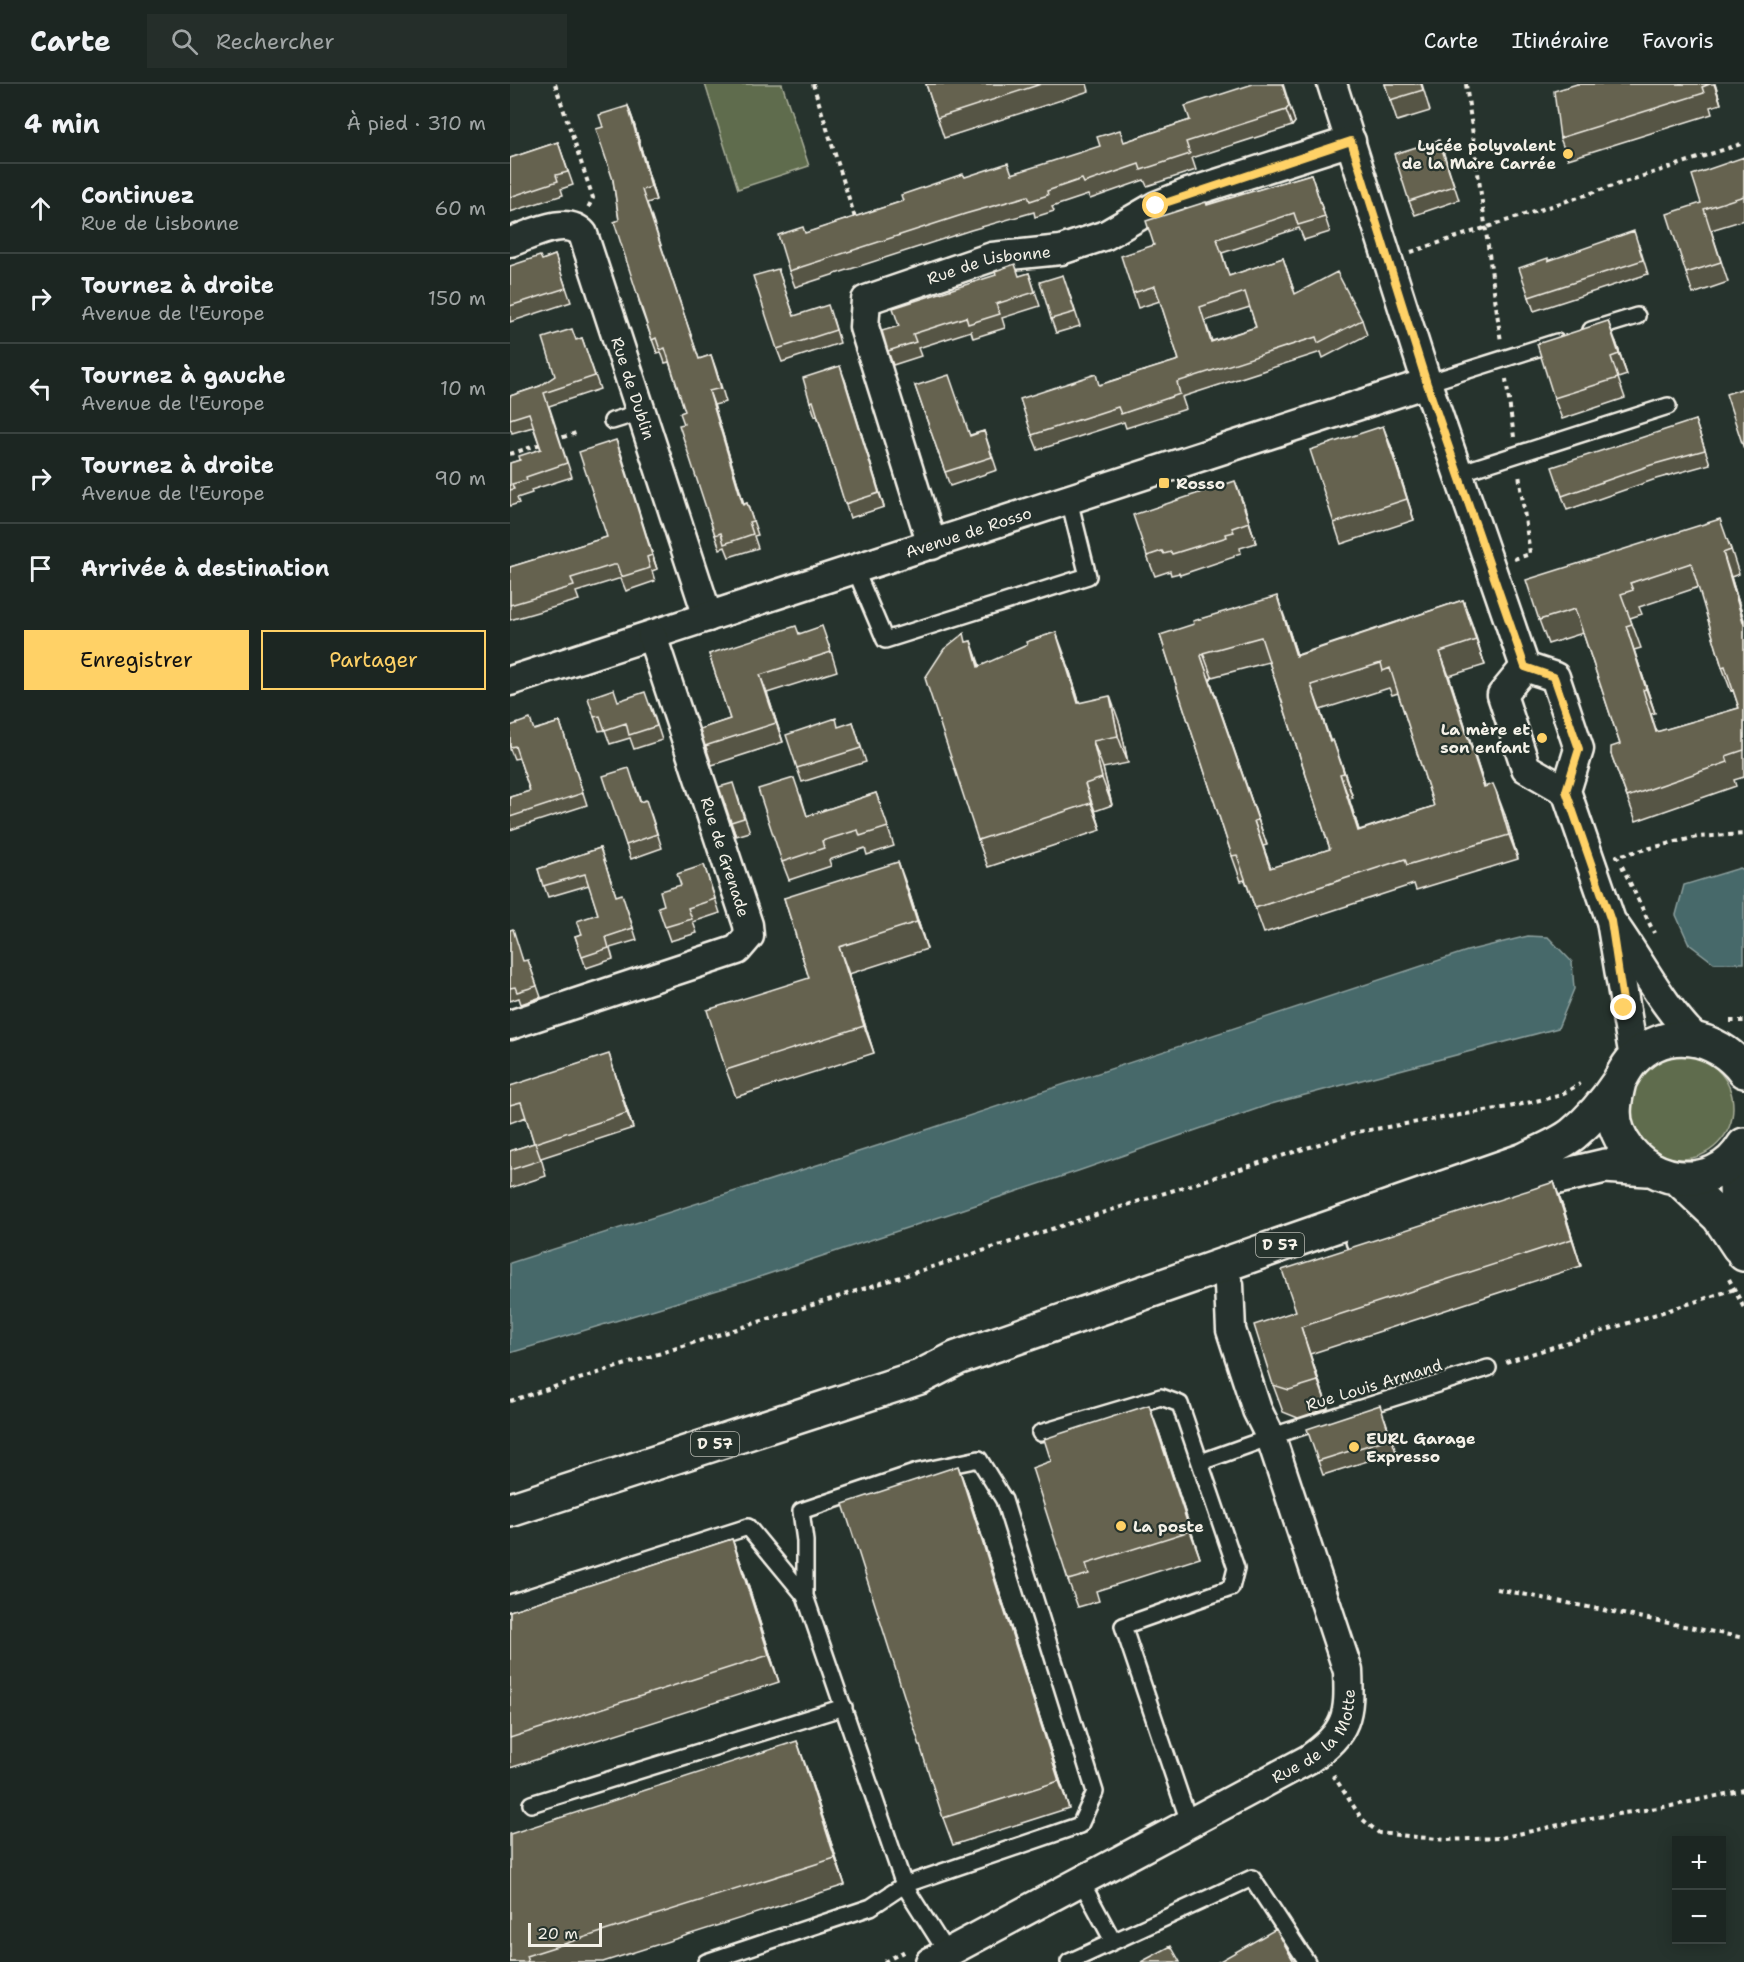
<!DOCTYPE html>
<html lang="fr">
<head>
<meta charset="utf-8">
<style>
	:root { --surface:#1c2622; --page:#252e2a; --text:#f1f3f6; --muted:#a0a5a5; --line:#3a4340; --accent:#ffd166 }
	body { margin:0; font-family:"Shantell Sans",sans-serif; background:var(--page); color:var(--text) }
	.controls { position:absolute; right:18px; bottom:18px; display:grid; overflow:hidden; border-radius:0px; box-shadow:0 3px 15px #0003 }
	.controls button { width:54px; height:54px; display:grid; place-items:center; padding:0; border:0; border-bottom:2px solid var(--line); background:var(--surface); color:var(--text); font:30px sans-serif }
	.scale { position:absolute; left:18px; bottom:15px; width:74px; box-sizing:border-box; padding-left:6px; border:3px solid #f4f1e8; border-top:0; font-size:16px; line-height:21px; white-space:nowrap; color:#f4f1e8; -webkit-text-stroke:4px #26332d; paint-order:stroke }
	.stop { position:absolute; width:18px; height:18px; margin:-14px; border:4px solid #ffd166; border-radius:50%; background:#fff }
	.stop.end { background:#ffd166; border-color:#fff; box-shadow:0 2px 6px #0008 }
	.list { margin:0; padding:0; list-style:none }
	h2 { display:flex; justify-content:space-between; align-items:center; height:78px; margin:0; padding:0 24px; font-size:26px }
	h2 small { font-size:20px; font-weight:400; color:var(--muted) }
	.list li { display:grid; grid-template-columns:39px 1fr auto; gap:18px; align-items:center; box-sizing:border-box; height:90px; padding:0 24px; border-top:2px solid var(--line) }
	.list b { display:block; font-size:22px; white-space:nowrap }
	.list p { margin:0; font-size:20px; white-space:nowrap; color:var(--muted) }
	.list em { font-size:20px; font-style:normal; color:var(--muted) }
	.actions { display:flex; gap:12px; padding:18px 24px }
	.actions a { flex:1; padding:14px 0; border:2px solid var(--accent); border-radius:0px; text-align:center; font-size:21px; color:var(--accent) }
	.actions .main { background:var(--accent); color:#111 }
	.icon { flex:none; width:33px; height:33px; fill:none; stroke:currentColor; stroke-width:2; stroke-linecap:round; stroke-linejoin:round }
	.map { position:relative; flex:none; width:1234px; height:1878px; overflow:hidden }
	header { display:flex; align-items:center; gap:36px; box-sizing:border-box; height:84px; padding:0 30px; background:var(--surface); border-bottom:2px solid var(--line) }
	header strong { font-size:28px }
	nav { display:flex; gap:33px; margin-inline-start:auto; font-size:21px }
	.search { width:420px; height:54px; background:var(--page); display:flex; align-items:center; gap:15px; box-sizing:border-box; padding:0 21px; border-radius:0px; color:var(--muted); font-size:22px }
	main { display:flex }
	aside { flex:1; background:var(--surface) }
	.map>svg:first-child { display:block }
	.green { fill:#5e6c4d; stroke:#a9ae9a; stroke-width:1.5 }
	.water { fill:#46696b; stroke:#8c9f9d; stroke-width:1.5 }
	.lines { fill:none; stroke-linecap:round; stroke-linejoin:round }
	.service-casing { stroke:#f4f1e8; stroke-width:20 }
	.minor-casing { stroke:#f4f1e8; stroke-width:33 }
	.tertiary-casing { stroke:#f4f1e8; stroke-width:38 }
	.primary-casing { stroke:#f4f1e8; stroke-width:38 }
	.path { stroke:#f4f1e8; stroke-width:4; stroke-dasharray:4.5 4.5; stroke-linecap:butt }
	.service { stroke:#26332d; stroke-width:15 }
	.minor { stroke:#26332d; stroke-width:28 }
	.tertiary { stroke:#26332d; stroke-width:33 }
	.primary { stroke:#26332d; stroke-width:33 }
	.wall { fill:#575444; stroke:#f4f1e8; stroke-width:1.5; fill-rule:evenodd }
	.shaded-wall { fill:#474537; stroke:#f4f1e8; stroke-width:1.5 }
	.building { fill:#65624f; stroke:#f4f1e8; stroke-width:1.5; fill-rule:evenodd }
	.route { stroke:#ffd166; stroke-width:8 }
	.poi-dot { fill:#ffd166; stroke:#26332d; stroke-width:2 }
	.labels { text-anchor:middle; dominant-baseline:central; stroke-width:4.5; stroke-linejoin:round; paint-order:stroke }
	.shield { fill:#26332d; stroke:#b6b8b0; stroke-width:1.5 }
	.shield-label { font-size:15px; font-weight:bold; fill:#f4f1e8 }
	.poi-label { font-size:16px; font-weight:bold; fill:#f4f1e8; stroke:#26332d; text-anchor:start }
	.street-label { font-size:16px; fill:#f4f1e8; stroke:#26332d }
</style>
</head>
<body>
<header>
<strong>Carte</strong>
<div class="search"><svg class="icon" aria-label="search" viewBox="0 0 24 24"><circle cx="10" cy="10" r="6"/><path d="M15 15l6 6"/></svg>Rechercher</div>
<nav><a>Carte</a><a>Itinéraire</a><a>Favoris</a></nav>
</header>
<main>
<aside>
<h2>4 min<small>À pied · 310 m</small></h2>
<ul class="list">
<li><svg class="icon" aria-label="ahead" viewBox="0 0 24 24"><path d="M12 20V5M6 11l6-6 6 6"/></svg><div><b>Continuez</b><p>Rue de Lisbonne</p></div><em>60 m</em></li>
<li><svg class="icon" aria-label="right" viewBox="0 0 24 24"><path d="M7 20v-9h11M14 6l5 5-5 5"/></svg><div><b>Tournez à droite</b><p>Avenue de l'Europe</p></div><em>150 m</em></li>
<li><svg class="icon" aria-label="left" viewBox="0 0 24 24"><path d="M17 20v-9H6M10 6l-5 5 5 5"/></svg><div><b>Tournez à gauche</b><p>Avenue de l'Europe</p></div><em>10 m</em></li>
<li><svg class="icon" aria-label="right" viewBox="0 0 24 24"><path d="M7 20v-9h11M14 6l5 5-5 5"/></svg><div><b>Tournez à droite</b><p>Avenue de l'Europe</p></div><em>90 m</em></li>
<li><svg class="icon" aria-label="arrive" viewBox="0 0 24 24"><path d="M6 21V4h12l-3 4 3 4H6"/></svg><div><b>Arrivée à destination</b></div></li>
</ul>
<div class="actions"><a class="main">Enregistrer</a><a>Partager</a></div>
</aside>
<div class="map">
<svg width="1234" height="1878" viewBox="0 0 1234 1878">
	<rect width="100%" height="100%" fill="#26332d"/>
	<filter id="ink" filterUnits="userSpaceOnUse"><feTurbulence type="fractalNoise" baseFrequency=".0167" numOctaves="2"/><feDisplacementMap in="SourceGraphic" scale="12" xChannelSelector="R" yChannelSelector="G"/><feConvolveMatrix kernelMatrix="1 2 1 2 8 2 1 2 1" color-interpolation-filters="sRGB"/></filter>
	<g filter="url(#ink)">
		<path class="green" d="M195 0H272L299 82 228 105Z
			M1119 1023a52 52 0 1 1 104 0a52 52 0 1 1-104 0Z"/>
		<path class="water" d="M1230 784 1234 786V879H1204L1179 860 1166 831 1174 801Z
			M1018 852 1038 853 1062 878 1064 905 1048 944 761 1020 568 1087 234 1198 0 1269V1179L395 1053 957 867Z"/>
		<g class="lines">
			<g class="service-casing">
				<path id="service" d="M1081 246 1127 232
					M917 299 1047 258
					M102 337 131 328
					M949 389 1158 322
					M345 485 375 556 578 492 559 416
					M530 1349 651 1313 670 1320 726 1484 721 1504 613 1542 680 1741
					M691 1378 775 1348 978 1284
					M0 1519 238 1443 295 1512
					M21 1720 334 1623
					M571 1797 603 1857
					M196 1878 361 1823 394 1801 570 1741 585 1708 494 1416 469 1375 407 1388 291 1427 295 1457V1512L394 1801 437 1869
					M559 1878 742 1794 797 1878"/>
			</g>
			<g class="minor-casing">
				<g id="minor">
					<path d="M822 0 917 299 1015 583"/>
					<path id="s1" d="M0 158C21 151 56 131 73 150L198 533"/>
					<path id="s2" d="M422 461 354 243 356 216 482 173 551 166 596 151 646 122 678 109 841 57"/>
					<path d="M1015 583 1045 593 1069 665 1056 707 1101 837 1124 974"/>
					<path d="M1015 583 992 611 1016 684 1056 707"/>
					<path id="s3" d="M0 597 917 299"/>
					<path d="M1105 842C1132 880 1152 921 1185 954"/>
					<path d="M0 941 227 866 239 852 238 841 142 552"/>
					<path id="s4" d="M420 1878 799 1675C838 1648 840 1631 838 1587L761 1354 747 1326 721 1246 719 1201"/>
				</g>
			</g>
			<g class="tertiary-casing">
				<path id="tertiary" d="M1229 1069C1222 1104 1229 1135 1234 1170
					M1169 1095 1209 1133 1229 1163"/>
			</g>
			<g class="primary-casing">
				<path id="primary" d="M1109 998C1105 1014 1101 1032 1108 1048 1129 1100 1204 1113 1234 1061
					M853 1156 1023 1099 1095 1082 1137 1085
					M0 1426 410 1293 447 1274 1014 1076C1030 1068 1049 1061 1063 1050 1080 1036 1096 1017 1108 999 1113 991 1116 983 1123 976 1156 941 1207 951 1234 987"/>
			</g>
			<path class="path" d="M45 0 83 114 78 124
				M303 0 346 137
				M956 0 991 258
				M901 168 1234 59
				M996 295 1004 353
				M44 356 66 349
				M0 370 31 360
				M1004 475 1020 470 1009 390
				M1109 775 1107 772 1187 753 1234 750
				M1112 782 1144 849
				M1220 937H1234
				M1219 1195 1234 1224
				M996 1278 1225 1205
				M0 1317 847 1048 999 1023 1048 1012 1070 1000
				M987 1505 1234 1554
				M823 1691 852 1735 869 1749 936 1756 990 1754 1081 1734 1161 1722 1234 1706
				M374 1878 397 1866"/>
			<use href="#service" class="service"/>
			<use href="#minor" class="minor"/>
			<use href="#tertiary" class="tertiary"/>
			<use href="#primary" class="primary"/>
		</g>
		<path class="wall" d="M416 0H577L579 7 434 54Z
			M773 0 785 38 782 42 682 74 686 86 637 102 634 96 580 115 578 111 542 123 544 127 525 133 524 128 461 146 285 203 279 187 296 149 393 117 455 93 502 90 614 58 680 36Z
			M875 0H912L920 27 887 37Z
			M1067 0H1205L1211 20 1200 23 1202 30 1058 75 1050 54Z
			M118 22 123 36 146 116 137 119 189 275 201 271 206 285 216 318 204 321 234 420 237 419 248 451 244 452 248 464 219 473 215 463 210 465 205 451 174 340 175 327 159 278 155 279 151 268 147 269 131 225 109 136 103 96Z
			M48 58 63 101 51 105 53 111 0 128V74Z
			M934 70 949 116 905 131 899 117Z
			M1234 73V136L1201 146 1218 198 1183 210 1176 189 1191 119Z
			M801 90 820 148 794 156 789 144 712 169 719 192 773 174 785 210 852 236 857 251 813 274 811 268 672 313 676 325 616 344 614 338 528 366 522 351 590 301 669 276 650 217 628 224 623 209 644 161 697 121ZM740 223 746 243 702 257 695 237Z
			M1129 161 1138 190 1024 227 1019 213 1038 177Z
			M45 171 61 218 0 238V182L32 176Z
			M268 185 284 232 323 235 330 259 272 278 267 265Z
			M519 189 530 222 492 234 495 244 463 254 461 247 408 264 411 272 383 281 378 267 389 242Z
			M558 205 570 242 546 249 541 235Z
			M72 254 90 305 39 322 62 393 21 406 22 409 7 414 9 419 0 422V379L10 376 31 365 23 343 2 349 1 346H0V312L30 302 45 292 66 256Z
			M1106 258 1117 291 1108 294 1115 314 1052 335 1044 314Z
			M335 296 374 423 340 434 307 331 305 332 300 318Z
			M405 302 460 351 474 347 487 386 440 402Z
			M1185 336 1200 380 1146 395 1057 426 1052 412Z
			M106 356 147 485 142 487 145 497 116 507 111 495H108L66 508 69 516 0 536V483L97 453Z
			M881 362 904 436 831 460 824 439Z
			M733 418 746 459 730 464 731 469 724 471V473L670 491 669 489 661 491 660 487 645 492 637 472Z
			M1219 459 1229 490 1221 493 1234 536V693L1224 696 1226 702 1126 737 1101 670 1110 660 1073 549 1038 560 1029 536ZM1189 503 1212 583 1221 607 1223 606 1229 624 1147 648 1141 630 1145 629 1124 566 1131 564 1120 534 1132 530 1129 523Z
			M953 516 975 581 939 592 975 703 995 731 1008 775 906 806 904 800 754 849 735 796 731 797 722 772 650 551 776 537 787 571ZM759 578 820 765 761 784 753 762 757 761 700 596 702 593ZM879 604 882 611 888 609 924 722 849 746 839 715 843 714 832 681 820 657 810 626Z
			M289 549 319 561 327 587 257 609 273 658 202 681 190 645 220 635 199 570Z
			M461 557 470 582 556 575 569 618 610 640 618 679 593 684 602 721 585 727 591 746 478 783 468 756 457 558Z
			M109 617 141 622 152 656 124 665 120 654 100 660 95 646 89 647 84 633Z
			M50 638 77 721 0 746V713L20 707 9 674 4 675 0 665V642L24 646Z
			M343 638 356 678 292 698 287 684Z
			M124 698 131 718 141 730 152 764 121 775 116 761Z
			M366 709 384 762 357 771 355 764 319 776 321 782 279 796 272 778 291 712 297 732Z
			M228 713 240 748 226 752 221 738Z
			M90 764 106 812 116 822 127 856 100 864 103 875 76 884 65 852 72 850 88 830 79 801 38 813 28 785Z
			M194 781 210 829 183 838 187 849 160 857 155 843 154 821 171 801Z
			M398 805 417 865 339 890 364 969 226 1013 216 986 299 894 274 814Z
			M0 846 13 877 18 876 31 913 11 920 9 914 0 917Z
			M104 986 123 1044 31 1074 36 1092 0 1104V1067L24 1059 16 1033 0 1039V1002Z
			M1044 1098 1054 1126 1071 1182 800 1270 818 1324 788 1334 773 1328 763 1301 786 1227Z
			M875 1335 886 1368 813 1391 808 1377Z
			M649 1348 690 1474 586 1507 589 1517 568 1523 558 1496Z
			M448 1382 458 1409 559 1724 443 1761 433 1734Z
			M222 1455 232 1482 269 1598 0 1684V1527Z
			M297 1685 335 1801 93 1878H0Z"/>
		<path class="shaded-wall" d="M772 0 785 38 782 42 776 26Z
			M1204 0H1205L1211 20Z
			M118 22 123 36 146 116 141 103Z
			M1098 237 1106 258 1117 291 1109 270Z
			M330 282 335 296 374 423 369 409Z
			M199 307 204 321 238 434 233 421Z
			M873 342 881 362 904 436 897 415Z
			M106 356 111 369 147 485 142 471Z
			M725 397 733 418 746 459 739 438Z
			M1213 469 1221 493 1234 536V541Z
			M767 512 776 537 795 596 786 572Z
			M953 516 962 540 975 581 966 556Z
			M1116 542 1145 629 1136 605Z
			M546 548 556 575 578 646 568 619Z
			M461 557 470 584 468 583Z
			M930 568 939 592 983 728 974 703Z
			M693 569 702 593 700 596 757 761 691 572Z
			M250 591 257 609 273 658 266 639Z
			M801 601 810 626 829 682 820 658Z
			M600 612 610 640 618 679 608 652Z
			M823 656 832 681 843 714 834 689Z
			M583 657 593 684 602 721 592 694Z
			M830 690 839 715 857 771 848 747Z
			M575 700 585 727 591 746 581 719Z
			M986 707 995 731 1008 775 999 751Z
			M744 737 753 762 769 809 760 784Z
			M388 778 398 805 417 865 407 838Z
			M329 863 339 890 364 969 354 942Z
			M99 970 104 986 123 1044 117 1029Z
			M1044 1098 1054 1126 1071 1182 1062 1155Z
			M791 1243 818 1324 808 1297Z
			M639 1321 649 1348 690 1474 680 1447Z
			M448 1382 458 1409 559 1724 549 1697Z
			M222 1455 232 1482 269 1598 259 1571Z
			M287 1657 297 1685 335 1801 325 1774Z"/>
		<path class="building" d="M416 0H531L427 34Z
			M743 0H772L779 22 776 26 676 58 680 70 631 86 629 80 574 99 572 95 537 107 538 111 520 117 518 112 455 130 279 187 268 151 293 143 295 149 393 117 391 111 453 90 455 93 498 79 502 90 590 62 587 53 610 46 614 58 680 36 675 22Z
			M875 0H911L913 6 880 16Z
			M1067 0H1200L1192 3 1194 9 1050 54 1044 7Z
			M118 22 141 103 132 106 189 275 201 271 211 304 199 307 233 421 237 419 243 437 239 438 243 450 214 460 211 449 205 451 169 341 174 340 170 329 175 327 155 264 150 266 146 254 142 256 104 138 109 136 103 96 86 45 93 43 89 31Z
			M929 56 944 102 899 117 884 70Z
			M48 58 58 88 46 91 48 97 0 113V74Z
			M1234 73V112L1194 125 1211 178 1176 189 1157 130 1191 119 1182 91Z
			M801 90 815 133 788 141 784 129 707 155 719 192 773 174 785 210 827 188 852 236 808 259 806 253 667 298 670 310 611 330 608 323 522 351 510 315 586 290 589 301 669 276 645 202 623 209 611 172 644 161 636 137 696 118 697 121ZM735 208 746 243 701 258 690 223Z
			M1124 147 1133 176 1019 213 1009 184 1038 174V177Z
			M45 171 56 204 0 222V182L30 172 32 176Z
			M505 180 509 192 519 189 525 208 486 220 490 230 458 240 456 233 403 250 406 258 378 267 372 247 389 242 383 224 486 191 485 187Z
			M268 185 284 232 318 221 326 246 267 265 243 192Z
			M553 191 565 228 541 235 530 198Z
			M1098 237 1109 270 1101 273 1108 294 1044 314 1027 260Z
			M62 245 66 256 72 254 85 292 34 309 57 379 16 393 17 396 2 400 4 405 0 406V379L10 376 9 372 31 365 19 329 0 335V312L30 302 45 292 33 254Z
			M330 282 369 409 335 420 303 317 300 318 293 294Z
			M439 291 460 352 474 347 482 373 435 388 405 302Z
			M1234 304V365L1216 310Z
			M1185 336 1195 366 1141 381 1052 412 1042 383Z
			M873 342 897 415 824 439 800 366Z
			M106 356 142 471 137 473 140 484 111 493 107 481H103L61 494 64 502 0 521V483L97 453 69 368Z
			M725 397 739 438 722 444 724 448 716 450 717 453 662 470 661 468 654 470 652 467 637 472 623 431Z
			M1210 435 1221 466 1213 469 1234 541V666L1216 672 1218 678 1117 713 1101 670V663L1110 660 1065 525 1029 536 1016 496ZM1181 479 1212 583 1215 582 1229 624 1146 648 1133 606 1136 605 1116 542 1122 540 1111 510 1123 506 1120 499Z
			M767 512 786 572 953 516 966 556 930 568 974 703 983 700 986 707 999 751 897 781 895 775 745 824 727 771 722 772 650 551 684 540 683 537ZM751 553 820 765 760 784 744 737 748 736 691 572 693 569ZM871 579 873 587 880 584 924 722 848 747 830 690 834 689 823 656 820 658 801 601Z
			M286 542 289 550 312 542 321 568 250 591 266 639 195 662 190 645 220 635 199 570Z
			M546 548 568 619 600 612 608 652 583 657 592 694 575 700 581 719 468 756 415 594 434 565 454 549 456 558 461 557 468 583 517 561 516 558Z
			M104 605 108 617 135 608 147 642 119 651 116 639 95 646 90 632 84 633 78 614Z
			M326 634 328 643 343 638 351 664 287 684 276 651Z
			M20 635 24 646 50 638 73 709 0 733V713L20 707 5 662 0 663V642Z
			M119 684 130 718 136 716 147 750 116 761 93 692Z
			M284 694 297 732 366 709 378 743 350 752 348 746 312 757 314 764 272 778 248 705Z
			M223 699 234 734 221 738 209 703Z
			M90 764 106 812 112 810 123 844 96 853 99 864 72 873 65 852 72 850 67 837 88 830 75 790 33 802 28 785Z
			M388 778 407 838 329 863 354 942 216 986 197 926 299 894 274 814Z
			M194 781 205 815 178 824 182 835 155 843 148 823 154 821 150 807 171 801 167 790Z
			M3 845 13 877 18 876 27 902 7 908 5 903 0 904V846Z
			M99 970 117 1029 25 1059 31 1076 0 1086V1067L24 1059 11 1018 0 1021V1002Z
			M1044 1098 1062 1155 791 1243 808 1297 779 1306 763 1301 744 1241 786 1227 772 1186Z
			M639 1321 680 1447 576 1480 579 1490 558 1496 522 1384 541 1377 534 1355Z
			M870 1321 881 1354 808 1377 797 1345Z
			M448 1382 549 1697 433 1734 333 1420Z
			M222 1455 259 1571 0 1654V1527Z
			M287 1657 325 1774 16 1872 18 1878H0V1750Z
			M766 1845 784 1878H708Z
			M661 1862 670 1878H631Z"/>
	</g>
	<g class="lines" filter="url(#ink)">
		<path class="route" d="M646 122 841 57 917 300 1015 583 1044 593 1069 665 1056 707 1101 837 1114 924"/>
	</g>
	<g class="poi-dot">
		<circle cx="1058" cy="70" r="6"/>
		<rect x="648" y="393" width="12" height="12" rx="3"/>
		<circle cx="1032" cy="654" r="6"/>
		<circle cx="844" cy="1363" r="6"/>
		<circle cx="611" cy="1442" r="6"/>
	</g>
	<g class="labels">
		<g class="shield">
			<rect x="746" y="1149" width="48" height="24" rx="4.5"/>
			<rect x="181" y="1348" width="48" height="24" rx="4.5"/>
		</g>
		<g class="shield-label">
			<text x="770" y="1161">D 57</text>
			<text x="205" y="1360">D 57</text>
		</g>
		<g class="poi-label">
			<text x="1046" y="61" text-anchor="end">Lycée polyvalent<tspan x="1046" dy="18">de la Mare Carrée</tspan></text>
			<text x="666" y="399">Rosso</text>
			<text x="1020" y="645" text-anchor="end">La mère et<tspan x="1020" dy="18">son enfant</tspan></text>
			<text x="856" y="1354">EURL Garage<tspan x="856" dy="18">Expresso</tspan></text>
			<text x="623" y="1442">La poste</text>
		</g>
		<g class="street-label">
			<text stroke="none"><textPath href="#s2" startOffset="384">Rue de Lisbonne</textPath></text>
			<text stroke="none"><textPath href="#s1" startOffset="240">Rue de Dublin</textPath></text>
			<text stroke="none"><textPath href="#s3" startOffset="482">Avenue de Rosso</textPath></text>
			<text transform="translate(215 773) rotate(72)">Rue de Grenade</text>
			<text transform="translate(864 1301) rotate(-17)">Rue Louis Armand</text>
			<text stroke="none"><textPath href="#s4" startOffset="452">Rue de la Motte</textPath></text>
		</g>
	</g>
</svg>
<div class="controls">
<button>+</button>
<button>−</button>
</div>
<div class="scale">20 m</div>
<div class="stop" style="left:646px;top:122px"></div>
<div class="stop end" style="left:1114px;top:924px"></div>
</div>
</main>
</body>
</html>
